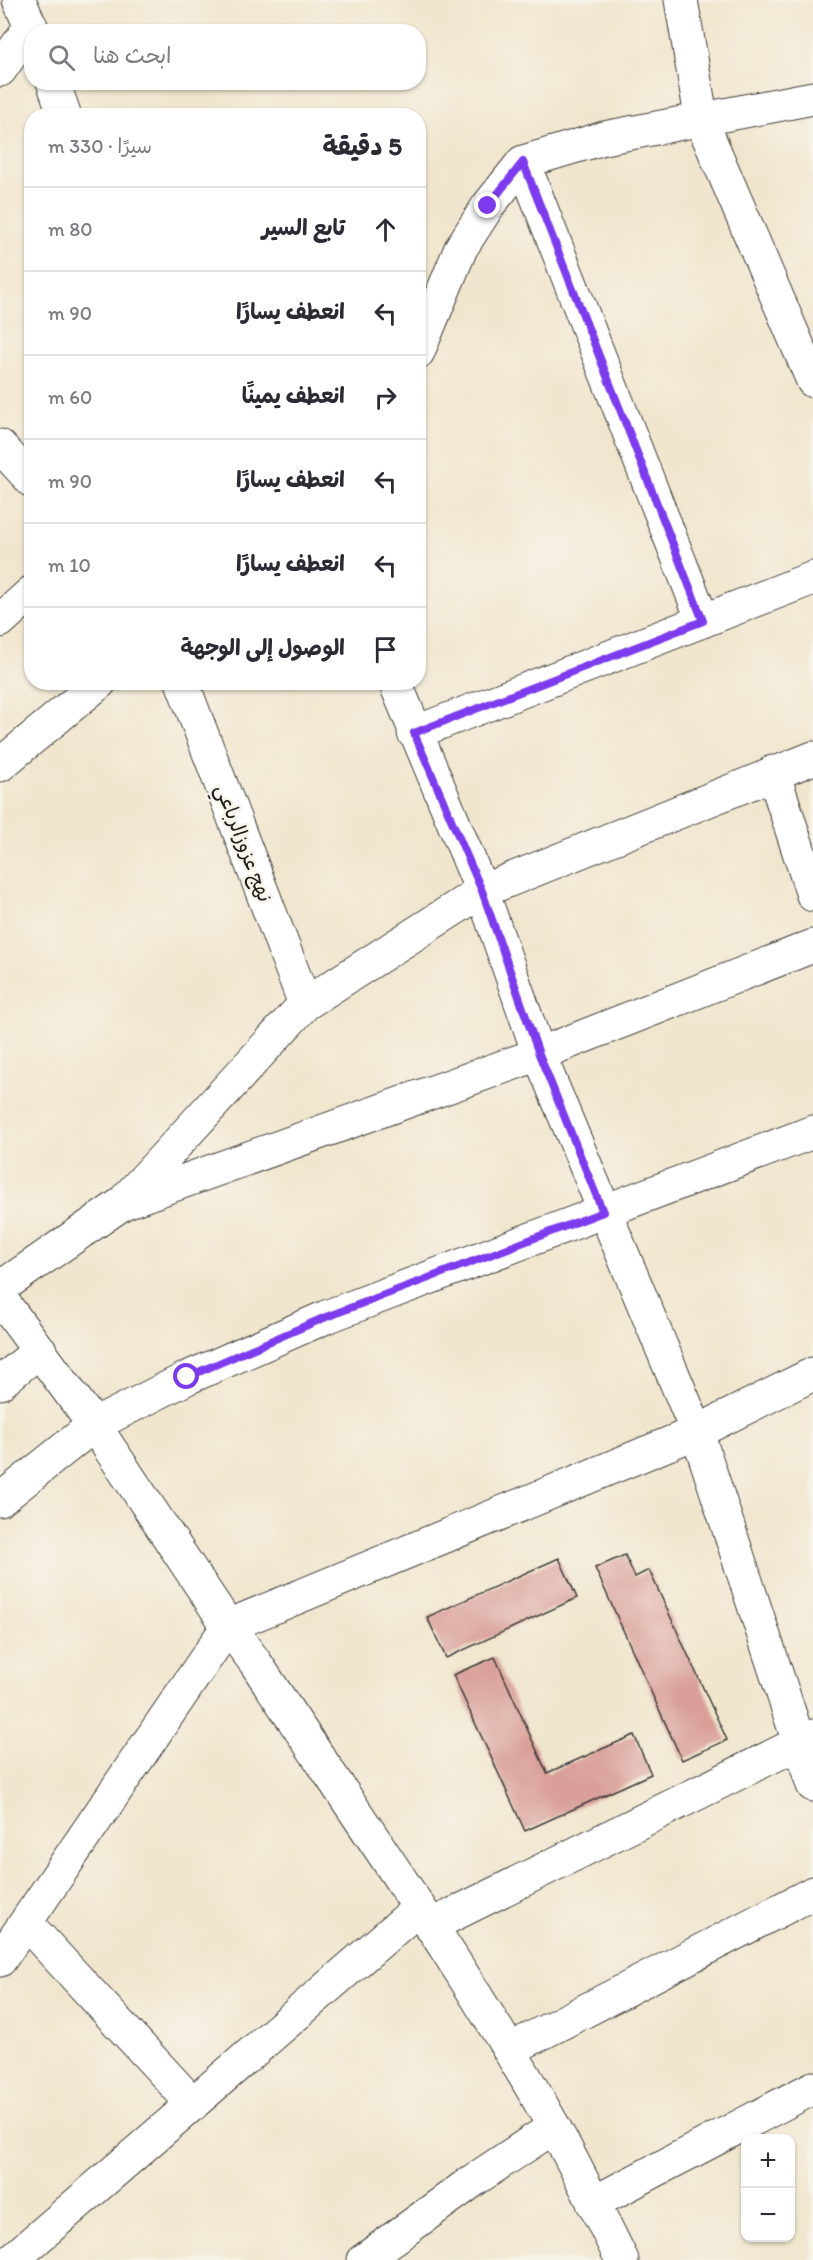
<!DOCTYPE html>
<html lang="ar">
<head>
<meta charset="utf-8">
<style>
	:root { --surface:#fff; --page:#f7f7f7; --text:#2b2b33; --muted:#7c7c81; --line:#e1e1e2 }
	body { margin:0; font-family:Itim,"Playpen Sans Arabic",sans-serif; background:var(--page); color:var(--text); direction:rtl }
	.controls { position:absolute; right:18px; bottom:18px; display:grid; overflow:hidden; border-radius:12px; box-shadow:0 2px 4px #0004 }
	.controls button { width:54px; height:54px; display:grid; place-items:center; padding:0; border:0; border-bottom:2px solid var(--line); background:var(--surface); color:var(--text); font:30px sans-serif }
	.stop { position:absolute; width:18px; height:18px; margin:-14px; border:4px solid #7c3aed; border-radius:50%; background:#fff }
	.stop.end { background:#7c3aed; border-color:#fff; box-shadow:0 2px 6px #0008 }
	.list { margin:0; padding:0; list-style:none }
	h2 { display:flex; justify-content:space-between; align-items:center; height:78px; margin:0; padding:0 24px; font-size:26px }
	h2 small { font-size:20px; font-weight:400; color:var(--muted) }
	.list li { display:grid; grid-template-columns:39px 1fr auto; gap:18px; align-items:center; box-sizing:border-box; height:84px; padding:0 24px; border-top:2px solid var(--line) }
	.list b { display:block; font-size:22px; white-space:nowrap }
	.list em { font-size:20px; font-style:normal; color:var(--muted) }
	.icon { flex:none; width:33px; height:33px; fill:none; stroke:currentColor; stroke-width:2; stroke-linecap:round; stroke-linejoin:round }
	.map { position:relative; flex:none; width:813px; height:2260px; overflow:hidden; direction:ltr }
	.search { position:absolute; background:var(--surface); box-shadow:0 2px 4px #0004; left:24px; top:24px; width:402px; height:66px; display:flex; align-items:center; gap:15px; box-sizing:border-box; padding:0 21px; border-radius:24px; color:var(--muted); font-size:22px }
	.panel { position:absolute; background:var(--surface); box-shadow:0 2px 4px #0004; left:24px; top:108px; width:402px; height:582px; border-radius:24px; direction:rtl }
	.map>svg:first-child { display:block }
	.building { fill:#d99f98 }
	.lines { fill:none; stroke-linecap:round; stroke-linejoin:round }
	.minor-casing { stroke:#3c3a37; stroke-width:35 }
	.tertiary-casing { stroke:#3c3a37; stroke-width:35 }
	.minor { stroke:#fff; stroke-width:33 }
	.tertiary { stroke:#fff; stroke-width:33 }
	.route { stroke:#7c3aed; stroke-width:8 }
	.labels { text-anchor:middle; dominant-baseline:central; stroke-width:5; stroke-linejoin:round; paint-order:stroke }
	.street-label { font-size:20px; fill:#1c1c1c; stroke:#f7f3e8 }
</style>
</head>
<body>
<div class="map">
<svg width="813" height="2260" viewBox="0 0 813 2260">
	<rect width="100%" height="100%" fill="#f7f3e8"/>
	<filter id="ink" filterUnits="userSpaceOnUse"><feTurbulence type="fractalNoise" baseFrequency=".0167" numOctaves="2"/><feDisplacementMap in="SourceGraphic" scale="12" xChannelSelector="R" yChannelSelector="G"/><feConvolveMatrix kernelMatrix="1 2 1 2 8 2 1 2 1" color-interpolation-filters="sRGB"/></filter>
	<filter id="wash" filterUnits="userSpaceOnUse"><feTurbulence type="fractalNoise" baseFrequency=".008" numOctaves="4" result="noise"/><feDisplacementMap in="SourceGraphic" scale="24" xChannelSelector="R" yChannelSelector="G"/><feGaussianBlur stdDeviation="1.35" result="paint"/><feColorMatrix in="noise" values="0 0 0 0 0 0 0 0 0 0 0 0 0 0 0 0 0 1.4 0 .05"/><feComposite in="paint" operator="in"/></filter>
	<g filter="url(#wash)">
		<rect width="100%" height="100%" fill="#f0e6cd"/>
		<g id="blocks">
			<path class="building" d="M625 1555 635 1577 649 1570 727 1740 682 1760 595 1568Z
				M559 1558 577 1598 446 1658 427 1617Z
				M495 1657 547 1773 634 1735 651 1774 525 1831 453 1675Z"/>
		</g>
	</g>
	<g filter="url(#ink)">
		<use href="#blocks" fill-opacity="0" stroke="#3c3a37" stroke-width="1.5"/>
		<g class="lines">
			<g class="minor-casing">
				<path id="minor" d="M19 0 33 32
					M681 0 702 122 813 381
					M0 70 31 26
					M53 82 65 116
					M523 162 703 621
					M418 352 461 248 488 206 523 162 604 138 813 98
					M0 446 32 481
					M0 621 32 592
					M182 682 305 1004
					M414 733 813 578
					M0 765 100 682
					M773 772 813 895
					M126 1199 305 1004 482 891 813 758
					M0 1288 123 1203 539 1054 813 946
					M0 1298 94 1425 228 1626 255 1662C356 1815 464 1966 554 2127 578 2170 600 2216 622 2260
					M0 1383 40 1350
					M0 1500 94 1425 187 1378 326 1317 813 1132
					M26 1923 193 2104
					M430 1926 813 1736
					M0 1960 228 1626 697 1432 539 1054 482 891 395 682
					M509 2050 813 1893
					M593 2203 813 2088
					M12 2260 418 1909
					M364 2260 474 2180 554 2127"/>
			</g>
			<g class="tertiary-casing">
				<path id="tertiary" d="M813 1374 697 1432 813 1785"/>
			</g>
			<use href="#minor" class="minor"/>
			<use href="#tertiary" class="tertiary"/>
		</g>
	</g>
	<g class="lines" filter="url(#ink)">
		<path class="route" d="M187 1377 326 1317 603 1212 539 1054 482 891 414 733 703 621 523 162 488 206"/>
	</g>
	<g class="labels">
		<g class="street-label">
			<text transform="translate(244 843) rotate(69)">نهج عزوزالرباعي</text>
		</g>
	</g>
</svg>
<div class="controls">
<button>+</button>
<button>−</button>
</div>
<div class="stop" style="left:187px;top:1377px"></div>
<div class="stop end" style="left:488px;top:206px"></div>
<div class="search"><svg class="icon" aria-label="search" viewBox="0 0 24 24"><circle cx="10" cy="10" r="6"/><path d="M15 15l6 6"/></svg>ابحث هنا</div>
<section class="panel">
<h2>5 دقيقة<small>سيرًا · 330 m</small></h2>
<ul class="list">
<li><svg class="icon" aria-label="ahead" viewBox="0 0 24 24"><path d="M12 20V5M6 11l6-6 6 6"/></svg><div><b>تابع السير</b></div><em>80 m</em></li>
<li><svg class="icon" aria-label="left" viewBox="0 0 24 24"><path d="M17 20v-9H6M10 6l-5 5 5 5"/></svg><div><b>انعطف يسارًا</b></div><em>90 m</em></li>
<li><svg class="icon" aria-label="right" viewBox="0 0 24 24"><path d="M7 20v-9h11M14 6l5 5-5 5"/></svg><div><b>انعطف يمينًا</b></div><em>60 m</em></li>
<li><svg class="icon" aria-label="left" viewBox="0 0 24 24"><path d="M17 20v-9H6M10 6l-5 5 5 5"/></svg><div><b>انعطف يسارًا</b></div><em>90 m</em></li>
<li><svg class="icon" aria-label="left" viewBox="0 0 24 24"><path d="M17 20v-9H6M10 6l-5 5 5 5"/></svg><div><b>انعطف يسارًا</b></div><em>10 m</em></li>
<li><svg class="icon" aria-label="arrive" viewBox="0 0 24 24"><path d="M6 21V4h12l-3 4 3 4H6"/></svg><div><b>الوصول إلى الوجهة</b></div></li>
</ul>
</section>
</div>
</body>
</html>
